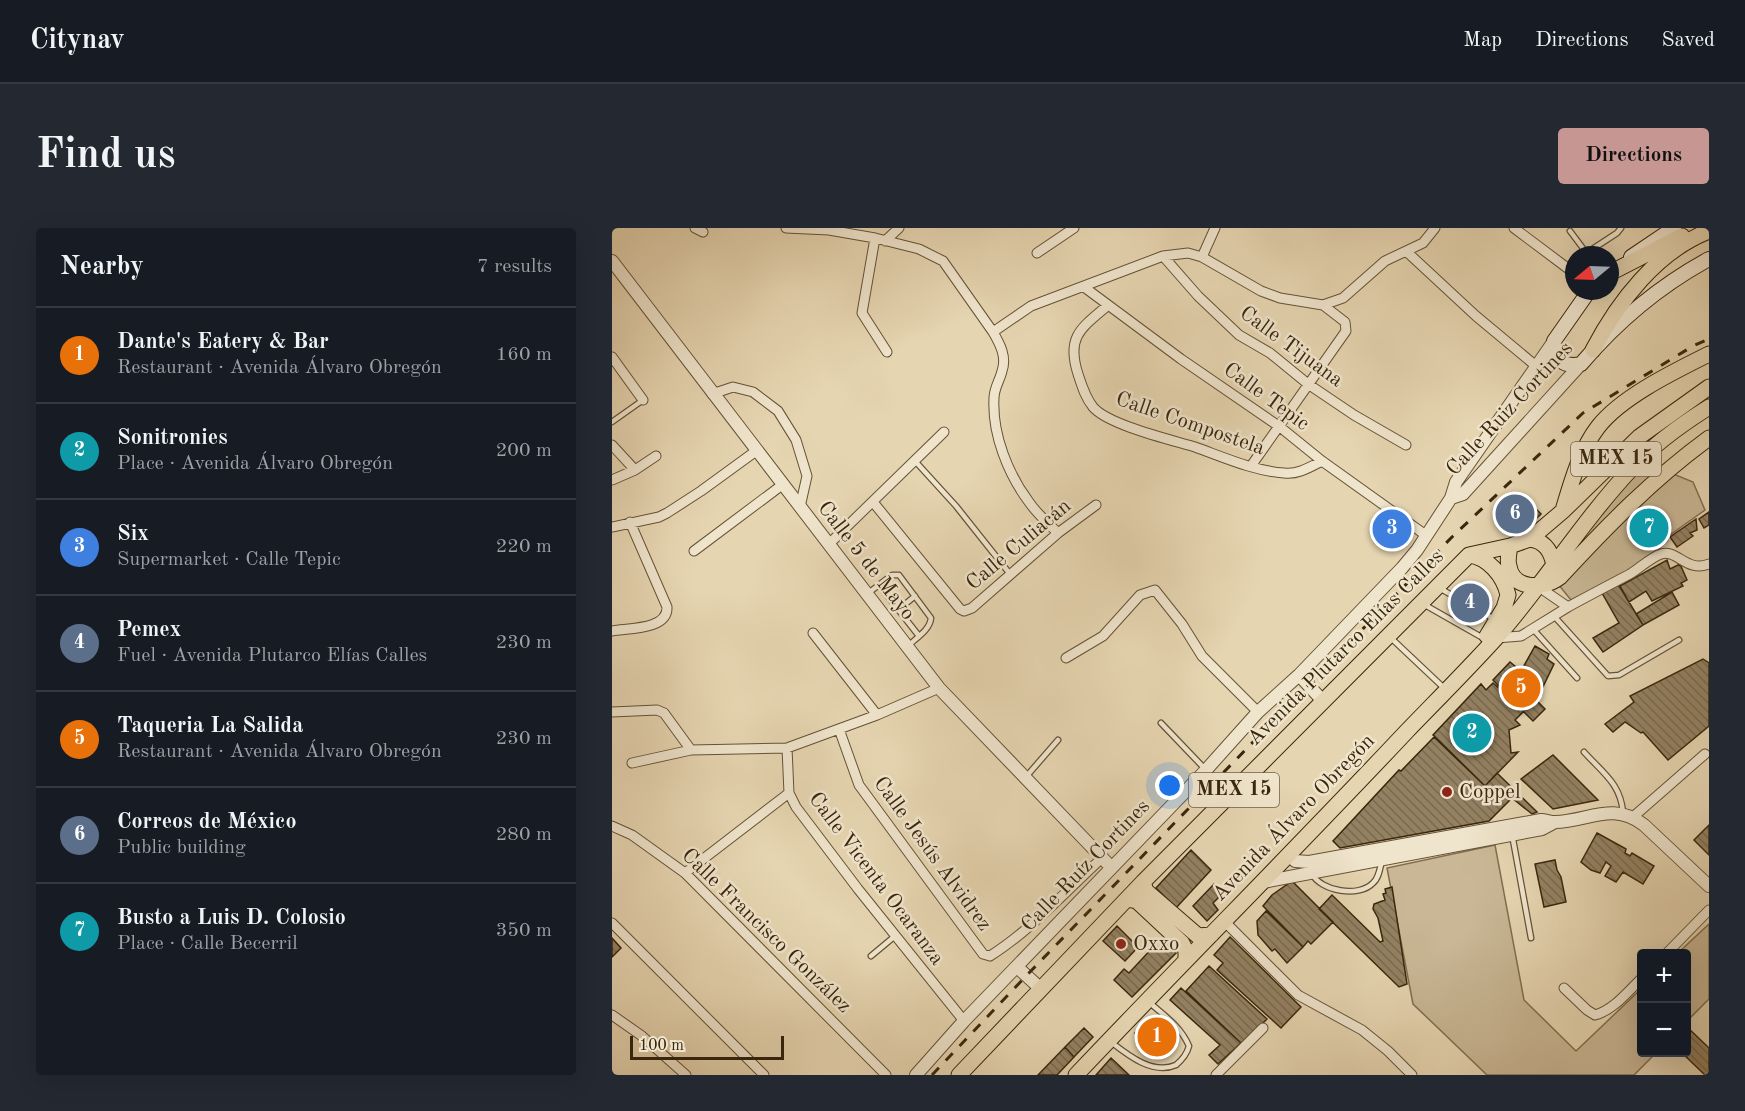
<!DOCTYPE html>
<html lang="en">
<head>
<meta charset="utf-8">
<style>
	:root { --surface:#171b24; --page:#242831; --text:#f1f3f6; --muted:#9ea1a6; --line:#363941; --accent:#c59692 }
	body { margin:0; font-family:"Old Standard TT",serif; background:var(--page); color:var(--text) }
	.controls { position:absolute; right:18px; bottom:18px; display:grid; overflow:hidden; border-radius:6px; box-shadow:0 6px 24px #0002 }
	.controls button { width:54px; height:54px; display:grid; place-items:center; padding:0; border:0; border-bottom:2px solid var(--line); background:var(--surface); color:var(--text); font:30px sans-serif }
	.compass { position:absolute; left:953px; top:18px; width:54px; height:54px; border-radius:50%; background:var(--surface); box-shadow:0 6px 24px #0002; rotate:251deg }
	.scale { position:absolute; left:18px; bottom:15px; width:154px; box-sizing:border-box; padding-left:6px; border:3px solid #39260c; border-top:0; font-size:16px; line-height:21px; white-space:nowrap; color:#39260c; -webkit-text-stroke:4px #efe4cc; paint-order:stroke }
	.you { position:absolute; left:558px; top:558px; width:21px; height:21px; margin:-15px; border:4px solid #fff; border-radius:50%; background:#1a73e8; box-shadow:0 0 0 9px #1a73e833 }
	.badge { display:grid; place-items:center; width:39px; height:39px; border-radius:50%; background:var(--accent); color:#fff; font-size:20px; font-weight:700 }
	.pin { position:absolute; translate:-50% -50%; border:3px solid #fff; box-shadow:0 2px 6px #0006 }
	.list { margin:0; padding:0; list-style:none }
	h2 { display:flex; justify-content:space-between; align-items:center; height:78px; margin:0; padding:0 24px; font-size:26px }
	h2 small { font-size:20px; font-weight:400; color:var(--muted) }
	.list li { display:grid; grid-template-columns:39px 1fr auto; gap:18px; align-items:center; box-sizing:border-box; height:96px; padding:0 24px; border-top:2px solid var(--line) }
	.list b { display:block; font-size:22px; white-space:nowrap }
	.list p { margin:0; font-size:20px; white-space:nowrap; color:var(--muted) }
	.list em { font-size:20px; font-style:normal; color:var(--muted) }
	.map { position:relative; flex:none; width:1097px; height:847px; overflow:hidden; border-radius:6px }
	header { display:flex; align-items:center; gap:36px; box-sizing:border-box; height:84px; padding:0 30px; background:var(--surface); border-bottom:2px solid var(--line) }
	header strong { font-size:28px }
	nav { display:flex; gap:33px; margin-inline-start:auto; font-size:21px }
	.intro { display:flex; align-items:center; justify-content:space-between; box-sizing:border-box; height:144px; padding:0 36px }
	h1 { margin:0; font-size:42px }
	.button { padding:15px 27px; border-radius:6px; background:var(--accent); color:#111; font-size:21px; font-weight:700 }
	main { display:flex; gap:36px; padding:0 36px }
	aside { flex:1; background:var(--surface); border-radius:6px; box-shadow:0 6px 24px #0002 }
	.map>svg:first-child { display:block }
	.green { fill:#c9b795; stroke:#816e50; stroke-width:1.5 }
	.building { fill:url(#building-back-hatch); stroke:#39260c; stroke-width:1.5 }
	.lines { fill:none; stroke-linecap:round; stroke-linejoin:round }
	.service-casing { stroke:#645235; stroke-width:7 }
	.minor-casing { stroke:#645235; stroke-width:11 }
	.tertiary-casing { stroke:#645235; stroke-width:14 }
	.secondary-casing { stroke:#39260c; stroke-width:16 }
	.trunk-casing { stroke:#39260c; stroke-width:17 }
	.service { stroke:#efe4cc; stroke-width:4.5 }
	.minor { stroke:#efe4cc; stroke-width:9 }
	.tertiary { stroke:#efe4cc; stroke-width:12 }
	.secondary { stroke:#efe4cc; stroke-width:14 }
	.trunk { stroke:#e6d5b1; stroke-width:15 }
	.rail { stroke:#39260c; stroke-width:3; stroke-dasharray:10 10; stroke-linecap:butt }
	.poi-dot { fill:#8f2418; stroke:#efe4cc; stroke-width:2 }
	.labels { text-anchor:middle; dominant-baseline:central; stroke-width:5; stroke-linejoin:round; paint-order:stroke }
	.shield { fill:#efe4cc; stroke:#705f46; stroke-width:1.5 }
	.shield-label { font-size:20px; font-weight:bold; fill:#39260c }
	.street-label { font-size:21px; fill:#39260c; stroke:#efe4cc }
	.poi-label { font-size:21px; fill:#39260c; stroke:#efe4cc; text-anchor:start }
</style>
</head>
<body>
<header>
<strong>Citynav</strong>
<nav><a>Map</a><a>Directions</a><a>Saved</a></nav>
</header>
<div class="intro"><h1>Find us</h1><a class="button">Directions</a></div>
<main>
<aside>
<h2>Nearby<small>7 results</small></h2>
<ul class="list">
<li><span class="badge" style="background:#e8710a">1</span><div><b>Dante's Eatery &amp; Bar</b><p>Restaurant · Avenida Álvaro Obregón</p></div><em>160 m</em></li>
<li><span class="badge" style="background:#0f9aa8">2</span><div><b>Sonitronies</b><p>Place · Avenida Álvaro Obregón</p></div><em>200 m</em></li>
<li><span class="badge" style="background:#3f7fe0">3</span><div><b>Six</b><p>Supermarket · Calle Tepic</p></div><em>220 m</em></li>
<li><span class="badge" style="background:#5c6f8a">4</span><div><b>Pemex</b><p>Fuel · Avenida Plutarco Elías Calles</p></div><em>230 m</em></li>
<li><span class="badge" style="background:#e8710a">5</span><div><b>Taqueria La Salida</b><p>Restaurant · Avenida Álvaro Obregón</p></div><em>230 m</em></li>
<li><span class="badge" style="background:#5c6f8a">6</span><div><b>Correos de México</b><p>Public building</p></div><em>280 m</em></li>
<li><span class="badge" style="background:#0f9aa8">7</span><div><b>Busto a Luis D. Colosio</b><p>Place · Calle Becerril</p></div><em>350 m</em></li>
</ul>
</aside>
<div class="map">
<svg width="1097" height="847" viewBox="0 0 1097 847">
	<defs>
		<pattern id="building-back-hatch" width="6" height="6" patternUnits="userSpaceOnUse" patternTransform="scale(1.5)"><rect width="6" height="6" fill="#938162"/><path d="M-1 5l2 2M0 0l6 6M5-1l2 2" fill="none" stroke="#79694f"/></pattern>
	</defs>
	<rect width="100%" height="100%" fill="#e6d5b1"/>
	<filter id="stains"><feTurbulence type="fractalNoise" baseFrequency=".00333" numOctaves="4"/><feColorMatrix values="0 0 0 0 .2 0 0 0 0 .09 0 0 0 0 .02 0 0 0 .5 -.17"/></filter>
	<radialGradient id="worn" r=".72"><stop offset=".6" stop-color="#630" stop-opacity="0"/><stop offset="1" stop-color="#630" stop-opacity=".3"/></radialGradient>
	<path class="green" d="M1027 232 1081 254 1093 282 1055 309 1056 312 1030 338 959 372 942 351Z
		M883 617 912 772 964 823 1029 761 1030 824 1044 825 1022 847H875L801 776 775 640Z
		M1097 696V771L1075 793 1074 726 1066 725Z"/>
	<path class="building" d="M904 268 911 276 907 280 912 286 921 278 929 286 910 304 889 282Z
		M1097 284V297L1092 300 1087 291Z
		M1084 291 1085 302 1078 305 1081 308 1065 319 1058 309Z
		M1055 332 1058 341 1068 336 1075 352 1069 355 1071 358 1040 373 1034 363 1017 374 1008 358Z
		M1006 356 1031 397 991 424 981 410 1007 395 990 365Z
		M1060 364 1067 377 1031 397 1024 386Z
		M923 418 937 426 935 431 942 436 926 469 922 470 933 481 921 493 909 481 919 471 913 468 905 477 881 452 898 434 909 443Z
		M1091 431 1097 435V498L1056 532 1031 504 1029 505 1013 494 1001 504 993 496 1022 474 1018 468Z
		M881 455 912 483 903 492 908 497 897 502 899 525 906 524 873 558 821 507 869 456 874 462Z
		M822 509 873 558 885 545 925 584 920 586 900 570 877 593 728 620 721 613 787 542 789 543Z
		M941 527 986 572 941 581 909 551Z
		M1097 597V627L1082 612Z
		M985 605 1014 621 1013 625 1018 628 1020 625 1042 638 1031 656 1011 644 1004 654 993 648 999 638 994 634 988 645 979 642 969 634Z
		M579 622 599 642 564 680 544 660Z
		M943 632 945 642 949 649 954 674 932 679 923 636Z
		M680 653 721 694 699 716 696 713 691 719 651 678 660 667Z
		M602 656 611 665 601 675 606 682 595 693 581 678Z
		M780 659 795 756 787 759 707 681 720 667 768 714 771 713 766 690 761 681 762 676 773 672 771 666 774 665 773 661Z
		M654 683 691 719 675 735 663 721 660 723 646 707 645 693Z
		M505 698 526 719 513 733 491 713Z
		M618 709 689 779 669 800 605 742 611 735 602 727Z
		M0 710 9 720 0 729Z
		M557 711 565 717 560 722 564 725 520 769 502 752 512 741 517 745 543 717 547 721Z
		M597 738 655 791 630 816 574 763Z
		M569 760 629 815 606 836 597 827 608 817 558 772Z
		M541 788 563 808 561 810 564 813 549 829 523 805Z
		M1074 798 1097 820V847H1093L1069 824H1074Z
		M472 800 481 809 462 829 453 819Z
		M453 819 462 829 445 847H426Z
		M499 830 517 847H484Z"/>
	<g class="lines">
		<g class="service-casing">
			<path id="service" d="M958 3 973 23 976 24 1005 5 1009 0
				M0 194 31 172
				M303 233 344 278 398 346
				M267 357 307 408
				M829 361 882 391
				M255 366 280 347H287L319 390C318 402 304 410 296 418
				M813 377 871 410
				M286 382 303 368
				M942 388 996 448 1007 447 1067 412
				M921 401 965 450
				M779 410 832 460
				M549 495 594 542
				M972 524C991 545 1009 556 1011 585
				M413 550 446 512
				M900 606 919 710
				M700 646C709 663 747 670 761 655 767 650 768 640 770 632
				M259 728 283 708
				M499 814C517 828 541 847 564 837 570 832 575 826 577 818 569 799 553 788 538 775"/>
		</g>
		<g class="minor-casing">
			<path id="minor" d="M83 0 91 4
				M174 0 217 2 263 10 307 21 331 33 381 104 419 78 551 28 576 25 590 29 649 63 668 70 711 77 731 70 773 33 811 15 823 0
				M902 0 962 45
				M263 10 250 85 275 124
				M273 13 287 0
				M795 24 864 88 924 138
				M425 25 462 0
				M551 28 586 68 627 107 658 125 696 156 742 187 794 217
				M590 29 603 0
				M472 59 569 131 668 199 710 233 815 308
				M495 78C469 100 454 109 466 146 470 158 473 169 481 179 496 197 560 212 583 219 611 229 642 243 672 245 686 247 698 239 710 233
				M381 104C388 116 395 129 390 143 388 152 382 160 382 170 380 206 396 246 417 274 425 286 436 295 446 305
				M0 129 31 172
				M100 166 121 159 141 164 166 183 184 212 195 248 188 279
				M0 217 23 242
				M639 238 734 103 733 94 711 77
				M0 252 23 242 44 228
				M261 274 348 381 352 383 360 380 446 305 484 277
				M0 299 47 289 55 285 89 263 144 223
				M217 316 332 204
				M82 323 170 257
				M927 359 956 379C976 368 997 357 1018 346 1028 340 1038 330 1049 326 1065 321 1075 345 1097 336
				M0 403C16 400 56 402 55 379L18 294
				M201 405 265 487
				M884 410 909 408 956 379
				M454 430 491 408 528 367 543 362 570 396 590 428 646 484
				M0 484 45 482 52 485 79 522
				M227 501 247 557 371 726 378 728C418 703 455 662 490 630
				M175 520 177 565 184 579 246 661 352 793
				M20 535 79 522 175 520 265 487 327 460
				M1021 589 1093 526
				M0 598 20 607 73 645 274 847
				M73 645 177 565
				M612 693 686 767 750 802 776 823 800 847
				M0 695 152 847
				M1054 726 1097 682
				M952 760 975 782 983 787C1002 782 1016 763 1030 750
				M0 787 30 808 74 847
				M604 847 651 800"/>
		</g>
		<g class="tertiary-casing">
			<path id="tertiary" d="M0 33 327 460 499 639
				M839 270 851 266 969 136
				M687 447 710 472
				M678 627 683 633 697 634 929 592C934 592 938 594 943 594 977 593 1001 573 1032 597L1097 658
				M651 654 930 601 943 594
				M405 739 429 761
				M304 847 352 793 594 542 646 484 687 447 790 340 805 322 839 270 844 254 942 113"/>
		</g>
		<g class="secondary-casing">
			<path id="secondary" d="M1019 29 1062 0
				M977 63 942 113C941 131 952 140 969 136 1004 95 1049 57 1097 31"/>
		</g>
		<g class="trunk-casing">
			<path id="trunk" d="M998 45 1070 8
				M981 122C1006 74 1045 23 1097 3
				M952 279C960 252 969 221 986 199 1009 169 1063 143 1097 126
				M918 311C933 313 939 323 942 337
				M898 318C897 325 895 332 897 338 901 363 933 361 948 349 994 299 1042 250 1097 210
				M857 327C876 329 892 348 896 367L892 380 875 408
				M531 654 534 663 586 708 599 707
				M515 671 525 673 570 715 574 723V732
				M347 847 531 654 857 327 898 318 918 311 952 282 1027 209 1097 159
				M464 847C573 732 686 619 795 503 825 472 856 441 885 409 933 354 971 292 1021 239 1043 215 1070 196 1097 179"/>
		</g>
		<use href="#service" class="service"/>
		<use href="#minor" class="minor"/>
		<use href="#tertiary" class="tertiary"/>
		<use href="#secondary" class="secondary"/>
		<use href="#trunk" class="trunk"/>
		<path class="rail" d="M320 847 415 747 840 309 971 185 1081 118 1097 111"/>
	</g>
	<g class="poi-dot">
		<circle cx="835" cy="564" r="6"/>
		<circle cx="509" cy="716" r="6"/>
	</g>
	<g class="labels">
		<g class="shield">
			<rect x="959" y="214" width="90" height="34" rx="4.5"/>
			<rect x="577" y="545" width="90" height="34" rx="4.5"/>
		</g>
		<g class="shield-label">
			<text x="1004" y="231">MEX 15</text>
			<text x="622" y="562">MEX 15</text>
		</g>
		<g class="street-label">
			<text transform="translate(679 119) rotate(36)">Calle Tijuana</text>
			<text transform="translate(654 169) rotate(36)">Calle Tepic</text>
			<text transform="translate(898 181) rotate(-47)">Calle Ruiz Cortines</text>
			<text transform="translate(578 196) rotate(19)">Calle Compostela</text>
			<text transform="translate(407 317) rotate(-40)">Calle Culiacán</text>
			<text transform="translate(254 333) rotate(52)">Calle 5 de Mayo</text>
			<text transform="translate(734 420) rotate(-45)">Avenida Plutarco Elías Calles</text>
			<text transform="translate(682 590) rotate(-46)">Avenida Álvaro Obregón</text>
			<text transform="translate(320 626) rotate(54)">Calle Jesús Alvidrez</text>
			<text transform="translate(474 638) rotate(-46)">Calle Ruíz Cortines</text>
			<text transform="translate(264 651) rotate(53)">Calle Vicenta Ocaranza</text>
			<text transform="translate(154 703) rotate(44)">Calle Francisco González</text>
		</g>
		<g class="poi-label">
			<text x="847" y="564">Coppel</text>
			<text x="521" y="716">Oxxo</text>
		</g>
	</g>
	<rect width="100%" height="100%" filter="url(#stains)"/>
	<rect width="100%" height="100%" fill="url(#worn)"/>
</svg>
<div class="controls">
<button>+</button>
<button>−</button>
</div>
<svg class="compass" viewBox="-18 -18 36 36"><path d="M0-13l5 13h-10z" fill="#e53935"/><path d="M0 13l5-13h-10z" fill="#9ea1a6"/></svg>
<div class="scale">100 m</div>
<div class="you"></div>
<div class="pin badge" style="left:545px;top:809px;background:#e8710a">1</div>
<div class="pin badge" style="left:860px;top:505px;background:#0f9aa8">2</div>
<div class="pin badge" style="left:780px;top:301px;background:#3f7fe0">3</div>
<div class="pin badge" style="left:858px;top:375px;background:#5c6f8a">4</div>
<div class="pin badge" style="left:909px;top:460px;background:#e8710a">5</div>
<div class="pin badge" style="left:903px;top:286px;background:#5c6f8a">6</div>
<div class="pin badge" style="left:1037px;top:300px;background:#0f9aa8">7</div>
</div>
</main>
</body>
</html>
